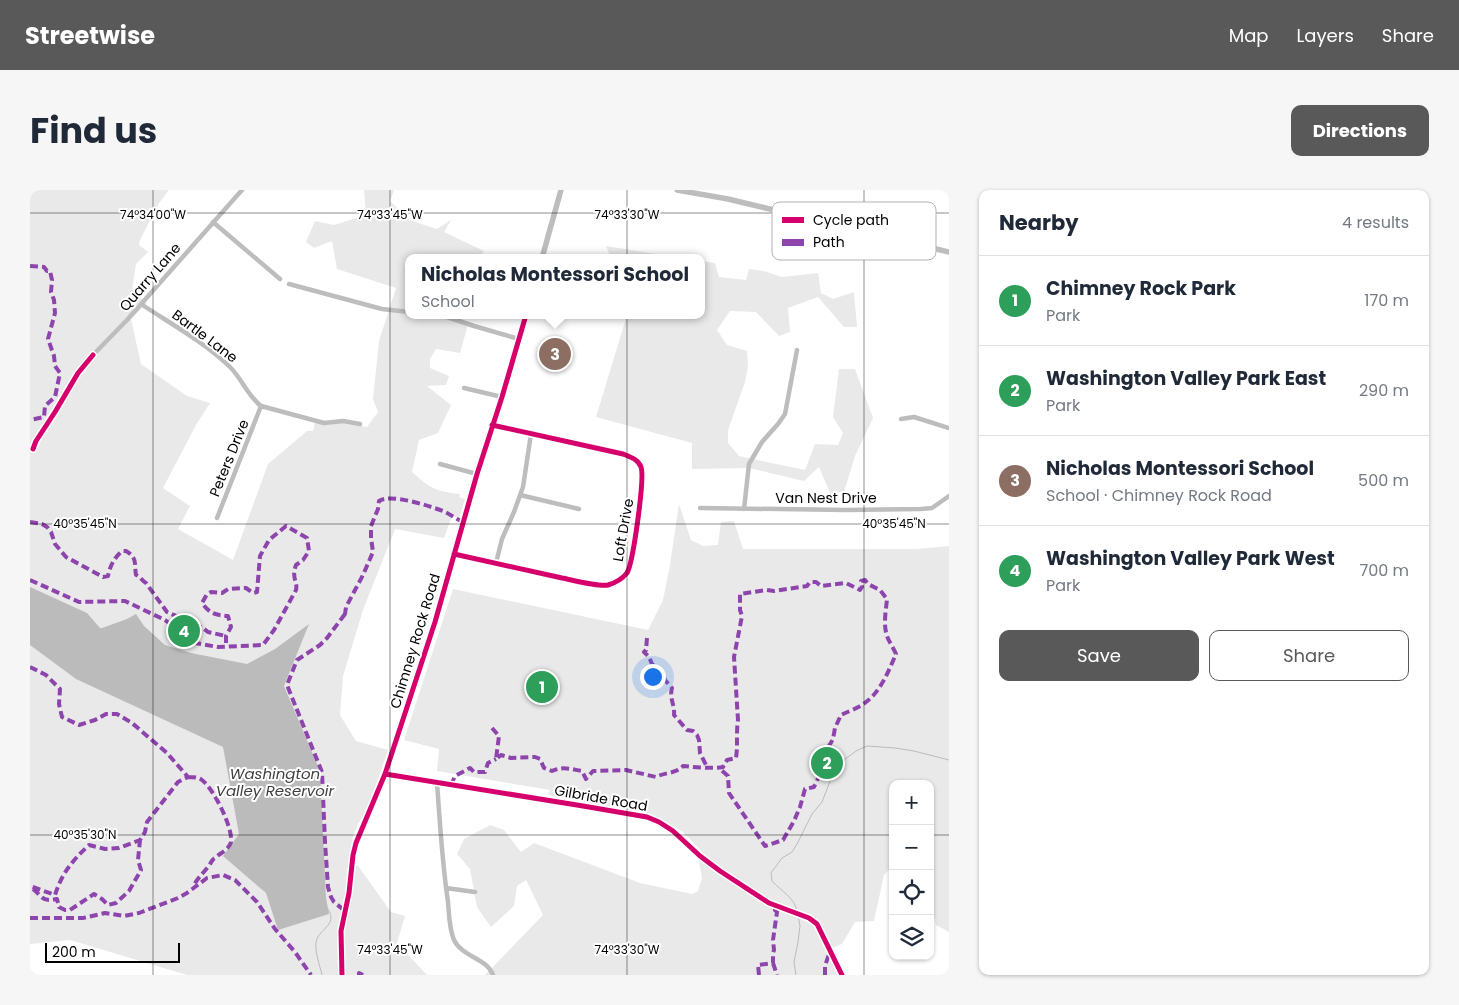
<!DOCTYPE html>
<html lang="en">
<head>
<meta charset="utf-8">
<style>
	:root { --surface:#fff; --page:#f6f6f7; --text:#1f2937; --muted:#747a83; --line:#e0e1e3; --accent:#595959 }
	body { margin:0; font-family:Poppins,sans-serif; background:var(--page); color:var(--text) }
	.controls { position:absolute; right:15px; bottom:15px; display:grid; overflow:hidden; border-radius:10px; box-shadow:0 1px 4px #0004 }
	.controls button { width:45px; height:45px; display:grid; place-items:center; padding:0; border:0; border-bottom:1px solid var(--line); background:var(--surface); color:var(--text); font:25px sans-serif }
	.scale { position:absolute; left:15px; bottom:12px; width:135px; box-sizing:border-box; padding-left:5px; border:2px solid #000; border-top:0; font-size:14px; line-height:18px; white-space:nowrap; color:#000; -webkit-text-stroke:4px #fff; paint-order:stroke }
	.you { position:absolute; left:622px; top:486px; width:18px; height:18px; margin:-12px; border:4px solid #fff; border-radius:50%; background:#1a73e8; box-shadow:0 0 0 8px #1a73e833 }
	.badge { display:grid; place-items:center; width:32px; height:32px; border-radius:50%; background:var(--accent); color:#fff; font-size:16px; font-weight:700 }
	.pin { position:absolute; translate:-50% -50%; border:2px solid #fff; box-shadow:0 1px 5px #0006 }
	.popup { position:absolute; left:375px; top:64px; width:300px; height:65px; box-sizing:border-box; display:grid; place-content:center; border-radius:10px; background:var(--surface); filter:drop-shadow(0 1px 4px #0005); font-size:16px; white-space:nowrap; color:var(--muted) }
	.popup b { font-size:19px; color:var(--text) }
	.popup::after { content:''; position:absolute; left:50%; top:100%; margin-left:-10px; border:10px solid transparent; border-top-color:var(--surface) }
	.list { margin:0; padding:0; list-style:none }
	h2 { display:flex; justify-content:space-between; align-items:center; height:65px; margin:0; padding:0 20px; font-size:21px }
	h2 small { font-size:16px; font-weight:400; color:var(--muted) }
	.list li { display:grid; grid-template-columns:32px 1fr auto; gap:15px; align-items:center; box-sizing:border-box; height:90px; padding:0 20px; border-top:1px solid var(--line) }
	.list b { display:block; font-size:19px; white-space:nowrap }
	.list p { margin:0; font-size:16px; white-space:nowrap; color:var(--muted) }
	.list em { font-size:16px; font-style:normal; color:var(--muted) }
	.actions { display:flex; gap:10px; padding:15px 20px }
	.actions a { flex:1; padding:11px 0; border:1px solid var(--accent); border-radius:10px; text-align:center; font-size:18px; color:var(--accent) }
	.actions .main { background:var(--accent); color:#fff }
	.icon { flex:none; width:28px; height:28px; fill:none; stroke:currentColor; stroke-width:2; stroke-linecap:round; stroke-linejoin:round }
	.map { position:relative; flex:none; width:919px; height:785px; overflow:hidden; border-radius:10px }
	header { display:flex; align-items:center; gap:30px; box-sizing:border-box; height:70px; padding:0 25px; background:var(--accent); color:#fff }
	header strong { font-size:24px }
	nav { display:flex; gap:28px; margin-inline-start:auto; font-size:18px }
	.intro { display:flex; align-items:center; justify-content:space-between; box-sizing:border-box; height:120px; padding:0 30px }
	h1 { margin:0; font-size:35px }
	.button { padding:12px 22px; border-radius:10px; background:var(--accent); color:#fff; font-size:18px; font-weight:700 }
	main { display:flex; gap:30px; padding:0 30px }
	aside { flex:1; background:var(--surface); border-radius:10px; box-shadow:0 1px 4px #0004 }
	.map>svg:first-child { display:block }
	.green { fill:#e9e9e9 }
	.water { fill:#bbb }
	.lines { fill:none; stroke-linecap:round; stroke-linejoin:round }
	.stream { stroke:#bbb; stroke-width:1 }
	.minor { stroke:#bdbdbd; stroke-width:4.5 }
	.tertiary { stroke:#bdbdbd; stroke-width:5.5 }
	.quiet { stroke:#8e44ad; stroke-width:4; stroke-dasharray:8 4; stroke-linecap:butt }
	.cycleway-casing { stroke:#fff; stroke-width:8 }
	.cycleway { stroke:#d6006c; stroke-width:5 }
	.ticks { fill:none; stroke:#000; stroke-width:1; stroke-opacity:0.45 }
	.labels { text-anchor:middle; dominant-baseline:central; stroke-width:4; stroke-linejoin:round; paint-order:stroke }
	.street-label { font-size:14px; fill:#000; stroke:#fff }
	.water-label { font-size:15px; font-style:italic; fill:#3f3f3f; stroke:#fff }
	.key { fill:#fff; stroke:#b2b2b2; stroke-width:1 }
	.key-label { font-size:14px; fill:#000 }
	.ticks-label { font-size:12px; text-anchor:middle; fill:#000; stroke:#fff; stroke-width:4; stroke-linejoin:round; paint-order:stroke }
</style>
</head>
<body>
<header>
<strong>Streetwise</strong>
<nav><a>Map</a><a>Layers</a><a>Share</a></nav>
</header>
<div class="intro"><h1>Find us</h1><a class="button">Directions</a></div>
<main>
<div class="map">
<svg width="919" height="785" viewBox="0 0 919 785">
	<rect width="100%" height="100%" fill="#fff"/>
	<path class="green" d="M0 0H139L129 13 110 50 109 55 118 62 106 74 102 100 117 113 101 129 111 174 157 206 180 213 166 235 133 298 160 316 148 339 203 370 238 274 277 241H283L285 233H310L337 237 348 222 343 209 349 151 366 98 307 79 302 51 284 58 276 52 285 31 304 35 336 25 334 0H364L360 11 379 30 407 39 421 30 414 42 454 61 449 68H379V125H416L438 134 430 163 406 159 400 169V178L419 186 416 195 397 196 421 215 408 243 389 250 382 282C401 299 405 301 430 304L429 307 435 309 429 328 422 326 414 348 365 339 333 420 313 486 310 525 326 551 358 560 338 619 328 634 323 646 319 671 329 677 361 722 375 726 367 753 397 785H157L40 750 0 754Z
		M576 56 651 68H581Z
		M671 71 685 73 689 87 716 90 719 79 734 81 752 87 788 83 791 103 803 109 824 102 827 137H814L788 107 758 118 760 142 749 146 726 122 700 121 687 140 697 155 717 161 718 176 715 192 698 240V253L709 266 775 280 785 254 808 255 813 243 803 227 809 179H825L843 228 825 266 814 302 800 303 789 277 774 291 719 278 662 279V253L566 227 597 125H671Z
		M649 314 661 350 673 356 688 355 691 332 704 331 713 359H887L919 356V742L906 735 900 710V594H863V675L854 685 844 731 825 732 812 754 797 760 808 785H455L513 725 496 690 487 696 484 716 461 737 447 717 440 679 427 664 434 649 460 635 474 640 491 662 504 653 610 693 662 704 668 701 672 688 668 666 672 662 653 642 631 629 608 623 518 605 520 600 407 581 409 559 374 550 423 399 618 440 633 410 640 375Z"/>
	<path class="water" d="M0 397 57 423 70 438H72L97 429 106 424 114 436 135 455 161 463 217 474 245 459 279 434 254 496 290 581 296 708 299 724 248 740 236 703 193 666 209 644 193 557 46 489 0 455Z"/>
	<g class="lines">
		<path class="stream" d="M767 721C765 708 751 701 742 691L741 683 752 668 762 662 767 654 782 624 792 612 806 576 826 561 837 556 865 558 884 561 919 570
			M292 785C290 776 285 763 286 753 287 739 309 736 298 719
			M766 785 764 772 768 752 770 736 768 725"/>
		<path class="minor" d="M183 32 250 89
			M259 94 352 119 379 122
			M111 114C141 134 174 152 200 177 212 189 218 206 231 216L294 233 313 231 330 234
			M411 125 444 136 489 149
			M63 165 97 130 212 0
			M434 198 472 207
			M871 229 884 227 919 238
			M410 274 447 284
			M490 305 549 319
			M670 318 816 320 891 319 902 318 919 306
			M714 319 719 274 732 252 748 234 755 224 767 160
			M187 328 231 216
			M424 364C460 372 496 380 532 388 543 390 568 397 578 395 585 393 592 389 597 383 603 373 615 288 611 277 608 269 600 267 593 264L462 235
			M466 373 472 349 484 322 493 297 501 244
			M355 584 553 616 617 627 629 632 643 641 670 666 690 681 739 713 779 728 787 734 812 785
			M407 593C410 632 412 672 418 712 419 724 419 738 424 750 432 767 457 768 463 785
			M416 698 445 702"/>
		<path class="tertiary" d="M647 0 698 9 919 62
			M512 68 531 0
			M312 785 311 741 319 703 323 665 326 653 355 584 405 432 447 284 472 207 496 125"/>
		<path class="quiet" d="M0 76 14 77 17 81H20L22 90 21 102 24 110 25 123 18 149 24 166 25 176 30 183 25 207 15 216 14 227 0 230
			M0 332 12 334 17 337 21 342 25 354 36 367 73 387 78 386C80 376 84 368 92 361H96C108 368 104 374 106 385 111 387 112 391 116 393L137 422 173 438 178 442 196 446
			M0 390 49 412 95 411 135 430 165 453 188 457 233 455 244 440 266 400C268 391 261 389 266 375L273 370 279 361 277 348 256 336 239 350 230 366 227 402 223 403 216 398 198 399 192 403 181 402 177 404 172 413C180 424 185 425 198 426L201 437 196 446V456
			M314 423 315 424 316 417 333 385 343 362 341 348V336L348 319 349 311C361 303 399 316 413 321 420 324 426 329 433 332
			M315 424 297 448 290 455 267 470 257 495 292 582 295 652 298 697 301 707 304 712 315 721
			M617 448 616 460 614 462 619 467 622 474 633 483 635 490 642 498C639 509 645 514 644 525L657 540 663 541 667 545 669 550 670 563 677 577
			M0 477 16 485 30 499 29 514 32 527 49 535 65 530 76 524H87L102 533 137 563 158 587 148 592 117 632 115 642 110 650 89 658 75 659 59 655C42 671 32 683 25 705L0 696
			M462 538 469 546 466 569 471 565 481 568 505 567 510 569 514 578 522 581C533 576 540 579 552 581L556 589 563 581 596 580 626 587C635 582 646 584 653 576 663 577 683 579 693 577L697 570 706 568C708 555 706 543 708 530L704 467 712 426 710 420V404L737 400 744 401 777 396 780 392H786L791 396 816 393 830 400 832 397 831 391 835 390 838 394 850 400 857 409C856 421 853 434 857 446 859 452 863 457 866 464 859 480 851 501 836 512 829 518 819 521 811 525L805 538 803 549 794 565 791 582 784 597 775 599 770 617 764 631 753 650 735 656 699 603 698 586 689 578
			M158 587C163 587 168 587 172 590 184 599 203 638 201 652 199 660 190 663 185 668 181 670 181 674 178 677 173 683 168 688 164 695
			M421 595 425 586 440 578 444 582H455L458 573 466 569
			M3 699C13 707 11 712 27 709L29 717 35 720H40L64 704 72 709 78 715 86 713 99 701 111 680 108 670 110 650
			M0 728H53L75 723 94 726 109 723 148 708 157 703 177 688 193 685 205 690 227 712 245 739 265 762 281 785
			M743 773 747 785
			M329 785V783L333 785
			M729 785 728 775 743 773V763L744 760 743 750 747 722 745 720 748 717
			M795 785V776L800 761"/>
		<g class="cycleway-casing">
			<path id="cycleway" d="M3 259 6 251 25 222 48 183 63 165
				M424 364C460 372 496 380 532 388 543 390 568 397 578 395 585 393 592 389 597 383 603 373 615 288 611 277 608 269 600 267 593 264L462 235
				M355 584 553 616 617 627 629 632 643 641 670 666 690 681 739 713 779 728 787 734 812 785
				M312 785 311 741 319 703 323 665 326 653 355 584 405 432 447 284 472 207 496 125"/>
		</g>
		<use href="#cycleway" class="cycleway"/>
	</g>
	<path class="ticks" d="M123 0V785M360 0V785M597 0V785M834 0V785M0 23H919M0 334H919M0 645H863M900 645H919"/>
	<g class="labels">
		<g class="street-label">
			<text transform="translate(120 87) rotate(-49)">Quarry Lane</text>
			<text transform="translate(175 146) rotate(37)">Bartle Lane</text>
			<text transform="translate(199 268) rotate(-68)">Peters Drive</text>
			<text x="796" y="308">Van Nest Drive</text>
			<text transform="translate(593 340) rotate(-80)">Loft Drive</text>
			<text transform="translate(385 451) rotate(-73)">Chimney Rock Road</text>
			<text transform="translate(571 608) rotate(10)">Gilbride Road</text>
		</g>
		<g class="water-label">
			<text x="245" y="583">Washington<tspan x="245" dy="17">Valley Reservoir</tspan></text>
		</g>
	</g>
	<rect x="742" y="12" width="164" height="58" rx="8" class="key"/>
	<rect x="752" y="27" width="22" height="6" fill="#d6006c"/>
	<rect x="752" y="49" width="22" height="7" fill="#8e44ad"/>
	<g class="key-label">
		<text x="783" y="35">Cycle path</text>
		<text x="783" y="57">Path</text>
	</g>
	<g class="ticks-label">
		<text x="123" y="29">74°34'00"W</text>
		<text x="360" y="29">74°33'45"W</text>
		<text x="597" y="29">74°33'30"W</text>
		<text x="55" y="338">40°35'45"N</text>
		<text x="864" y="338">40°35'45"N</text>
		<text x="55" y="649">40°35'30"N</text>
		<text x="360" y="764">74°33'45"W</text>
		<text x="597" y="764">74°33'30"W</text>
	</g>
</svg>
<div class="controls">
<button>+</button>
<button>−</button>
<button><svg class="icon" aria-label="locate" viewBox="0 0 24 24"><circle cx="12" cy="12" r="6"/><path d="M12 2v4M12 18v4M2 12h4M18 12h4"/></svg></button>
<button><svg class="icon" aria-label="layers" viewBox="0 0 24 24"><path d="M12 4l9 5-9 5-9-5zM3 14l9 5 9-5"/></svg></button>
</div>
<div class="scale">200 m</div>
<div class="you"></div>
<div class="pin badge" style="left:512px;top:497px;background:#2e9e5b">1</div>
<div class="pin badge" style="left:797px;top:573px;background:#2e9e5b">2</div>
<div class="pin badge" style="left:525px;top:164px;background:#8d6e63">3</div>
<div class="popup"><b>Nicholas Montessori School</b>School</div>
<div class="pin badge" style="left:154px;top:441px;background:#2e9e5b">4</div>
</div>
<aside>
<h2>Nearby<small>4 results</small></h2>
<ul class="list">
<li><span class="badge" style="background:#2e9e5b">1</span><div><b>Chimney Rock Park</b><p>Park</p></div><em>170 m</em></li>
<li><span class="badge" style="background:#2e9e5b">2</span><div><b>Washington Valley Park East</b><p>Park</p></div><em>290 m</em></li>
<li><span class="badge" style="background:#8d6e63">3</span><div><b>Nicholas Montessori School</b><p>School · Chimney Rock Road</p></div><em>500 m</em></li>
<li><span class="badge" style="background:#2e9e5b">4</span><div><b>Washington Valley Park West</b><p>Park</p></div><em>700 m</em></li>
</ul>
<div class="actions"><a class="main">Save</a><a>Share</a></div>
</aside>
</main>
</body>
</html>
